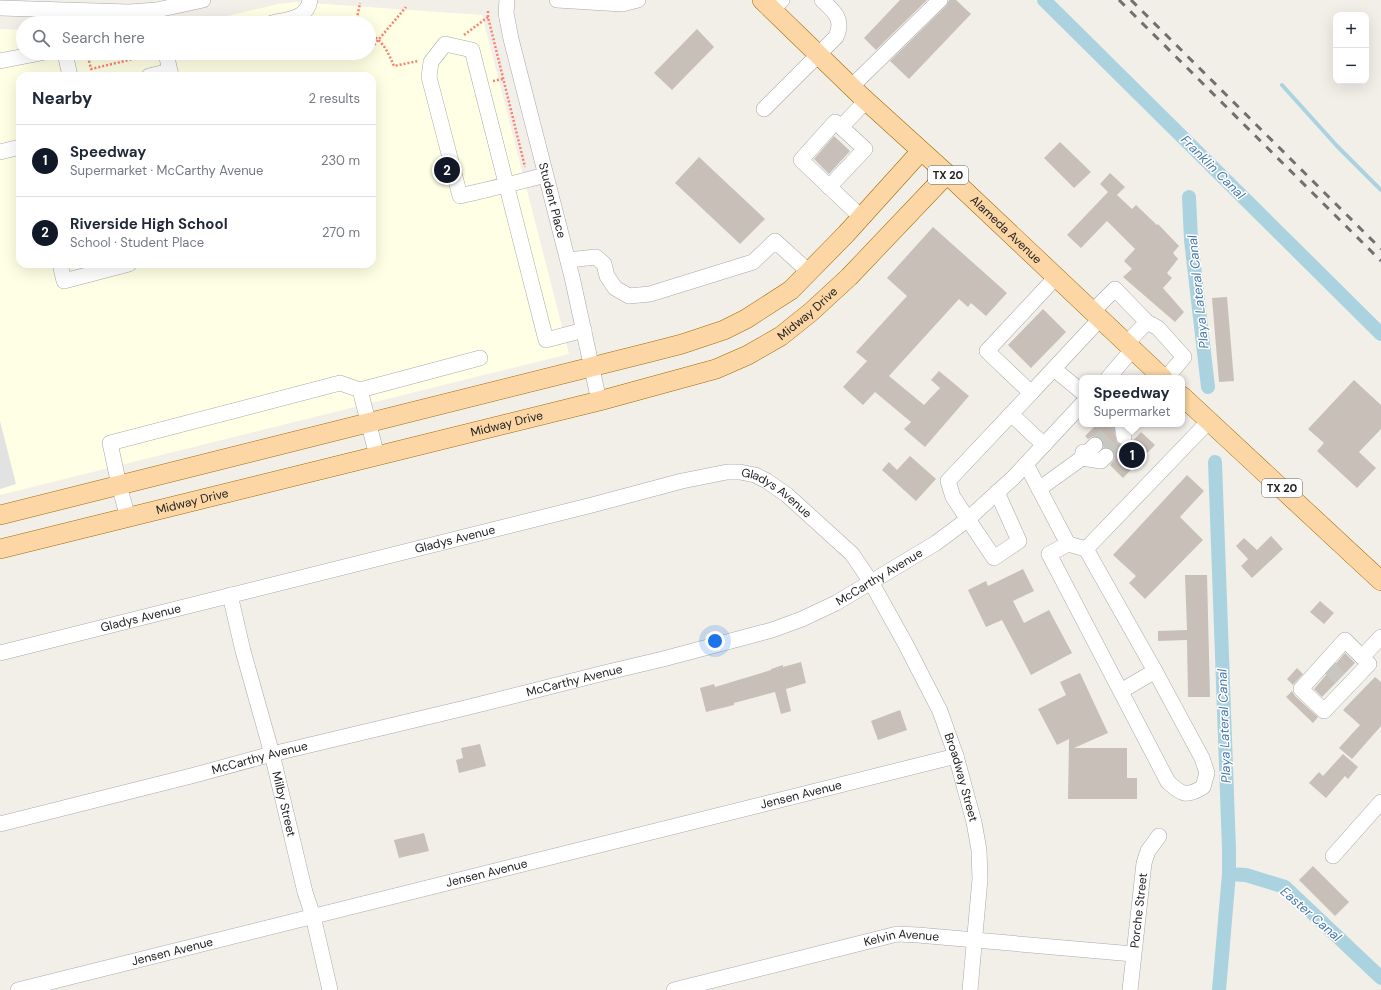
<!DOCTYPE html>
<html lang="en">
<head>
<meta charset="utf-8">
<style>
	:root { --surface:#fff; --page:#f6f6f7; --text:#1f2937; --muted:#747a83; --line:#e0e1e3; --accent:#111827 }
	body { margin:0; font-family:"DM Sans",sans-serif; background:var(--page); color:var(--text) }
	.controls { position:absolute; right:12px; top:12px; display:grid; overflow:hidden; border-radius:8px; box-shadow:0 4px 16px #0002 }
	.controls button { width:36px; height:36px; display:grid; place-items:center; padding:0; border:0; border-bottom:1px solid var(--line); background:var(--surface); color:var(--text); font:20px sans-serif }
	.you { position:absolute; left:715px; top:641px; width:14px; height:14px; margin:-10px; border:3px solid #fff; border-radius:50%; background:#1a73e8; box-shadow:0 0 0 6px #1a73e833 }
	.badge { display:grid; place-items:center; width:26px; height:26px; border-radius:50%; background:var(--accent); color:#fff; font-size:13px; font-weight:700 }
	.pin { position:absolute; translate:-50% -50%; border:2px solid #fff; box-shadow:0 1px 4px #0006 }
	.popup { position:absolute; left:1079px; top:375px; width:106px; height:52px; box-sizing:border-box; display:grid; place-content:center; border-radius:8px; background:var(--surface); filter:drop-shadow(0 1px 3px #0005); font-size:13px; white-space:nowrap; color:var(--muted) }
	.popup b { font-size:15px; color:var(--text) }
	.popup::after { content:''; position:absolute; left:50%; top:100%; margin-left:-8px; border:8px solid transparent; border-top-color:var(--surface) }
	.list { margin:0; padding:0; list-style:none }
	h2 { display:flex; justify-content:space-between; align-items:center; height:52px; margin:0; padding:0 16px; font-size:17px }
	h2 small { font-size:13px; font-weight:400; color:var(--muted) }
	.list li { display:grid; grid-template-columns:26px 1fr auto; gap:12px; align-items:center; box-sizing:border-box; height:72px; padding:0 16px; border-top:1px solid var(--line) }
	.list b { display:block; font-size:15px; white-space:nowrap }
	.list p { margin:0; font-size:13px; white-space:nowrap; color:var(--muted) }
	.list em { font-size:13px; font-style:normal; color:var(--muted) }
	.icon { flex:none; width:22px; height:22px; fill:none; stroke:currentColor; stroke-width:2; stroke-linecap:round; stroke-linejoin:round }
	.map { position:relative; flex:none; width:1381px; height:990px; overflow:hidden }
	.search { position:absolute; background:var(--surface); box-shadow:0 4px 16px #0002; left:16px; top:16px; width:360px; height:44px; display:flex; align-items:center; gap:10px; box-sizing:border-box; padding:0 14px; border-radius:22px; color:var(--muted); font-size:15px }
	.panel { position:absolute; background:var(--surface); box-shadow:0 4px 16px #0002; left:16px; top:72px; width:360px; height:196px; border-radius:12px }
	.map>svg:first-child { display:block }
	.education { fill:#ffffe5; fill-rule:evenodd }
	.parking { fill:#e2e2e2 }
	.lines { fill:none; stroke-linecap:round; stroke-linejoin:round }
	.stream { stroke:#aad3df; stroke-width:4 }
	.canal { stroke:#aad3df; stroke-width:14 }
	.building { fill:#c7bfb8 }
	.minor-tunnel { stroke:#c8c6c1; stroke-width:15; stroke-dasharray:15 8; stroke-linecap:butt }
	.minor-casing { stroke:#a9a9a9; stroke-width:16 }
	.major-casing { stroke:#a06b00; stroke-width:20 }
	.path { stroke:#fa8072; stroke-width:2.5; stroke-dasharray:2 2; stroke-linecap:butt }
	.minor { stroke:#fff; stroke-width:15 }
	.major { stroke:#fcd6a4; stroke-width:19 }
	.rail { stroke:#707070; stroke-width:3; stroke-dasharray:8 8; stroke-linecap:butt }
	.labels { text-anchor:middle; dominant-baseline:central; stroke-width:3; stroke-linejoin:round; paint-order:stroke }
	.shield { fill:#fff; stroke:#646464; stroke-width:1 }
	.shield-label { font-size:11px; font-weight:bold; fill:#222 }
	.street-label { font-size:12px; fill:#222; stroke:#fff }
	.water-label { font-size:13px; font-style:italic; fill:#4a7aab; stroke:#fff }
</style>
</head>
<body>
<div class="map">
<svg width="1381" height="990" viewBox="0 0 1381 990">
	<rect width="100%" height="100%" fill="#f2efe9"/>
	<path class="education" d="M296 2 482 15 569 354 0 495V29L23 30V53H369V23H198L278 4ZM20 76H372V264H20Z"/>
	<path class="parking" d="M0 421 16 484 0 489Z"/>
	<g class="lines">
		<path class="stream" d="M1282 85 1337 146 1381 190"/>
		<path class="canal" d="M1044 0 1381 334
			M1189 197 1191 240 1208 387
			M1215 462 1229 849V874L1219 990
			M1229 874 1246 875 1285 887 1381 978"/>
	</g>
	<path class="building" d="M900 0H927L876 50 864 38Z
		M949 0H956L971 14 909 79 890 61 946 6Z
		M697 29 714 47 672 90 654 73Z
		M834 136 850 151 829 174 814 159Z
		M1060 142 1091 172 1074 188 1044 158Z
		M699 157 765 219 740 244 675 183Z
		M1110 173 1125 187 1117 195 1132 209 1136 205 1157 225 1158 224 1179 246 1173 253 1178 259 1167 273 1172 278 1163 288 1184 312 1175 322 1123 277 1132 269 1124 261 1135 249 1107 221 1081 248 1067 235 1108 192 1100 184Z
		M933 227 1007 293 986 316 971 303 968 307 959 299 889 376 924 405 940 388 931 380 939 371 969 396 925 447 904 429 911 422 875 392 863 405 843 387 867 361 856 352 907 296 887 278Z
		M1227 297 1234 381 1219 382 1212 298Z
		M1043 309 1066 332 1031 368 1008 345Z
		M1354 380 1381 405V429L1359 452 1376 468 1357 488 1317 451 1324 443 1308 429Z
		M1097 424H1111L1113 426 1117 442 1121 445 1126 446 1131 443 1141 432 1155 445 1123 478 1110 465 1115 458V453L1113 450 1109 447H1104V442L1101 438 1098 436H1093L1088 439 1085 436Z
		M910 456 936 479 916 501 882 470 889 462 897 470Z
		M1187 475 1204 491 1180 517 1203 540 1145 599 1129 583 1136 576 1113 555Z
		M1271 536 1283 549 1252 578 1241 566 1248 559 1236 546 1244 538 1257 550Z
		M1023 569 1034 591 1013 601 1024 623 1049 610 1072 653 1031 675 1002 620 986 627 968 590 986 581 988 586Z
		M1185 575H1207L1210 697H1188L1187 640 1158 641V631L1187 630Z
		M1320 601 1334 613 1324 624 1310 612Z
		M1345 653 1355 663 1322 697 1314 689Z
		M801 662 806 683 786 689 791 711 781 714 775 692 734 703V705L706 712 700 688 714 684 715 687 771 670V669L783 665V667Z
		M1297 668 1303 674 1293 685 1287 679Z
		M1080 673 1108 733 1074 748H1127V778H1137V799H1068L1069 739 1057 745 1038 709 1066 695 1060 682Z
		M1375 677 1381 682V726L1352 759 1339 748 1360 725 1343 710Z
		M1292 691 1295 696 1318 717 1313 723 1286 697Z
		M900 710 907 730 878 740 871 721Z
		M480 744 486 766 459 773 456 760 463 758 461 748Z
		M1343 754 1358 767 1348 779 1345 776 1326 798 1309 783 1319 772 1323 776Z
		M424 833 429 851 399 858 394 840Z
		M1313 866 1349 902 1335 916 1299 880Z"/>
	<g class="lines">
		<path class="minor-tunnel" d="M1095 445 1114 426
			M1106 456 1124 437
			M1330 668 1340 678"/>
		<g class="minor-casing">
			<g id="minor">
				<path id="s1" d="M507 0 506 13 511 39 572 277 599 401"/>
				<path d="M557 0 622 4 638 0"/>
				<path d="M0 8 129 12 157 10 203 0"/>
				<path d="M773 10 782 0"/>
				<path d="M272 23C288 19 307 19 310 0"/>
				<path d="M65 53 70 76"/>
				<path d="M166 53 171 76"/>
				<path d="M0 61 41 53"/>
				<path d="M149 76 170 71"/>
				<path d="M851 87 940 0"/>
				<path d="M764 109 836 37C844 20 835 12 822 0"/>
				<path d="M841 127 835 122 801 160 861 217"/>
				<path d="M0 152 20 147"/>
				<path d="M545 175C517 183 489 189 460 196L429 77 431 62 445 44 472 50 546 340 584 330"/>
				<path d="M829 187 865 149 841 127 866 101"/>
				<path d="M568 260 596 257 604 264 607 276 615 288 629 296 650 294 753 262 775 241 809 272"/>
				<path d="M60 264 64 281 129 264"/>
				<path d="M1056 277 987 351 1031 393 1100 319"/>
				<path d="M1092 312 1115 289 1147 322 1126 344"/>
				<path d="M1147 322 1158 328 1184 357 1166 378"/>
				<path d="M1054 369 1082 392"/>
				<path d="M1108 378 1132 350"/>
				<path d="M360 390 480 358"/>
				<path d="M1011 414 1044 445"/>
				<path d="M1122 424 1124 437"/>
				<path d="M1083 452 1082 458 1101 461 1106 456"/>
				<path d="M1026 464 1068 544 1049 554 1168 782C1182 795 1187 797 1203 787L1207 773 1202 758 1155 671 1086 549 1068 544"/>
				<path d="M1039 489 1082 458 1095 445"/>
				<path d="M997 492 1019 541 994 558 953 497 948 481 1031 393"/>
				<path d="M128 518 119 485 110 443 340 383 360 390 377 456"/>
				<path d="M1086 549 1209 421"/>
				<path id="s2" d="M230 595 243 651 272 754 305 892 313 916 330 990"/>
				<path id="s3" d="M0 653 592 505 682 481 727 472H740L755 475 767 481 787 495 852 554 871 582 905 643 940 711 956 756 974 822 979 850 980 879 970 990"/>
				<path d="M1362 657 1369 664 1324 711 1301 689 1345 640 1362 657 1381 637"/>
				<path d="M1121 691 1155 671"/>
				<path id="s4" d="M0 824 191 776 272 754 465 708 604 673 663 659 772 630 802 619 836 603 936 543 968 519 1013 478 1082 404"/>
				<path d="M1333 856 1381 802"/>
				<path id="s5" d="M18 990 956 756"/>
				<path id="s6" d="M674 990 897 934 918 935 1133 954"/>
				<path id="s7" d="M1130 990 1144 863 1148 851 1159 836"/>
			</g>
		</g>
		<g class="major-casing">
			<g id="major">
				<path id="s8" d="M762 0 861 96 947 174 1163 378"/>
				<path d="M1182 396 1381 581"/>
				<path d="M0 515 651 352 682 344 724 330 746 319 791 290 846 234 921 151"/>
				<path id="s9" d="M0 549 599 401 716 369 748 355 781 336 811 312 849 277 947 174"/>
			</g>
		</g>
		<path class="path" d="M488 11V17L525 167
			M356 23 360 3
			M369 33C383 41 388 52 394 66L418 61
			M464 35 488 17
			M369 51 406 7
			M87 53 91 69 154 54
			M493 81 503 79"/>
		<use href="#minor" class="minor"/>
		<use href="#major" class="major"/>
		<path class="rail" d="M1119 0 1381 261
			M1131 0 1381 249"/>
	</g>
	<g class="labels">
		<g class="shield">
			<rect x="928" y="166" width="40" height="18" rx="3"/>
			<rect x="1262" y="479" width="40" height="18" rx="3"/>
		</g>
		<g class="shield-label">
			<text x="948" y="175">TX 20</text>
			<text x="1282" y="488">TX 20</text>
		</g>
		<g class="street-label">
			<text stroke="none"><textPath href="#s1" startOffset="206">Student Place</textPath></text>
			<text stroke="none"><textPath href="#s8" startOffset="335">Alameda Avenue</textPath></text>
			<text stroke="none"><textPath href="#s9" startOffset="846">Midway Drive</textPath></text>
			<text stroke="none"><textPath href="#s9" startOffset="522">Midway Drive</textPath></text>
			<text stroke="none"><textPath href="#s3" startOffset="805">Gladys Avenue</textPath></text>
			<text stroke="none"><textPath href="#s9" startOffset="198">Midway Drive</textPath></text>
			<text stroke="none"><textPath href="#s3" startOffset="469">Gladys Avenue</textPath></text>
			<text stroke="none"><textPath href="#s4" startOffset="916">McCarthy Avenue</textPath></text>
			<text stroke="none"><textPath href="#s3" startOffset="145">Gladys Avenue</textPath></text>
			<text stroke="none"><textPath href="#s4" startOffset="592">McCarthy Avenue</textPath></text>
			<text stroke="none"><textPath href="#s4" startOffset="268">McCarthy Avenue</textPath></text>
			<text stroke="none"><textPath href="#s3" startOffset="1153">Broadway Street</textPath></text>
			<text stroke="none"><textPath href="#s5" startOffset="807">Jensen Avenue</textPath></text>
			<text stroke="none"><textPath href="#s2" startOffset="216">Milby Street</textPath></text>
			<text stroke="none"><textPath href="#s5" startOffset="483">Jensen Avenue</textPath></text>
			<text stroke="none"><textPath href="#s7" startOffset="80">Porche Street</textPath></text>
			<text stroke="none"><textPath href="#s6" startOffset="234">Kelvin Avenue</textPath></text>
			<text stroke="none"><textPath href="#s5" startOffset="159">Jensen Avenue</textPath></text>
		</g>
		<g class="water-label">
			<text transform="translate(1213 167) rotate(45)">Franklin Canal</text>
			<text transform="translate(1198 292) rotate(-96)">Playa Lateral Canal</text>
			<text transform="translate(1224 726) rotate(-92)">Playa Lateral Canal</text>
			<text transform="translate(1311 914) rotate(41)">Easter Canal</text>
		</g>
	</g>
</svg>
<div class="controls">
<button>+</button>
<button>−</button>
</div>
<div class="you"></div>
<div class="pin badge" style="left:1132px;top:455px">1</div>
<div class="popup"><b>Speedway</b>Supermarket</div>
<div class="pin badge" style="left:447px;top:170px">2</div>
<div class="search"><svg class="icon" aria-label="search" viewBox="0 0 24 24"><circle cx="10" cy="10" r="6"/><path d="M15 15l6 6"/></svg>Search here</div>
<section class="panel">
<h2>Nearby<small>2 results</small></h2>
<ul class="list">
<li><span class="badge">1</span><div><b>Speedway</b><p>Supermarket · McCarthy Avenue</p></div><em>230 m</em></li>
<li><span class="badge">2</span><div><b>Riverside High School</b><p>School · Student Place</p></div><em>270 m</em></li>
</ul>
</section>
</div>
</body>
</html>
